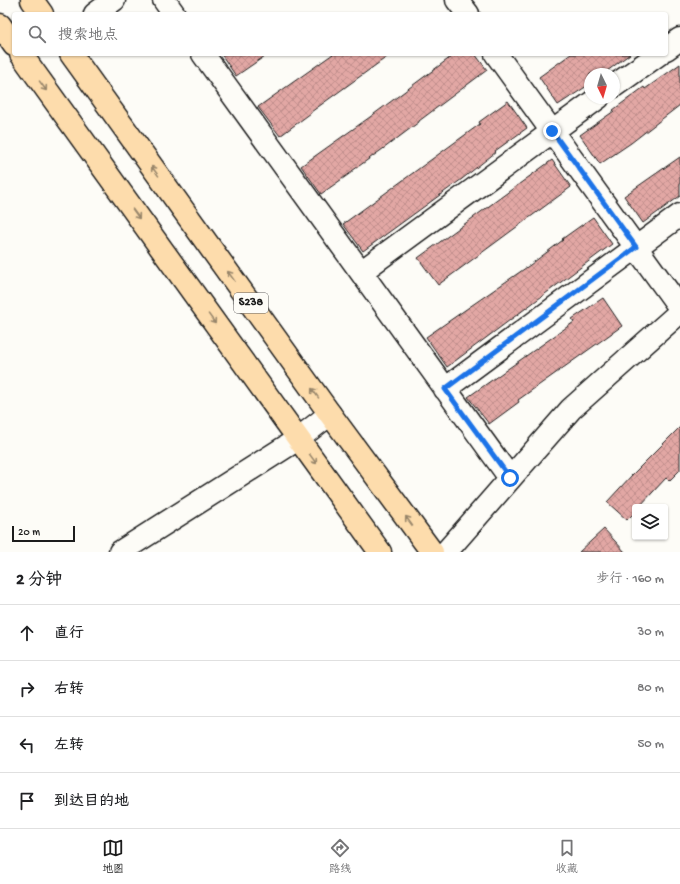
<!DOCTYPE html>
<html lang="zh">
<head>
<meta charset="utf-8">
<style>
	:root { --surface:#fff; --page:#f2f2f2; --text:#202124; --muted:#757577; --line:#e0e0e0; --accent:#1c1c1c }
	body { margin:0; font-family:"Gochi Hand","LXGW WenKai TC",sans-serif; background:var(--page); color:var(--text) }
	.controls { position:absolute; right:12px; bottom:12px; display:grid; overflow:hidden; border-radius:4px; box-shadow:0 1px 3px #0004 }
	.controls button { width:36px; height:36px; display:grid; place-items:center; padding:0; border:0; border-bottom:1px solid var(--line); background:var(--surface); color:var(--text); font:20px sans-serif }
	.compass { position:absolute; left:584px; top:68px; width:36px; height:36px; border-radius:50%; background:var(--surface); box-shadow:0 1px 3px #0004; rotate:175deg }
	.scale { position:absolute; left:12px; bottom:10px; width:63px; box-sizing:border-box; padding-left:4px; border:2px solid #1c1c1c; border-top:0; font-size:11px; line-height:14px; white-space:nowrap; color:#1c1c1c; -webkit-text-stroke:3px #fdfcf7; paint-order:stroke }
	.stop { position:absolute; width:12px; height:12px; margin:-9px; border:3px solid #1a73e8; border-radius:50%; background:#fff }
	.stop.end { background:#1a73e8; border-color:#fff; box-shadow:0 1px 4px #0008 }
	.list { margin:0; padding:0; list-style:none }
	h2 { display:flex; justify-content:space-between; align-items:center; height:52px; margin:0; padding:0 16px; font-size:17px }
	h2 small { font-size:13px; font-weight:400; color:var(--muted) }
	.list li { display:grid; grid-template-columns:26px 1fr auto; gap:12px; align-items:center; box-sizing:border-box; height:56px; padding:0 16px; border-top:1px solid var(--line) }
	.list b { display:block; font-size:15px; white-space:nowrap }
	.list em { font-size:13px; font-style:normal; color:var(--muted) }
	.icon { flex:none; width:22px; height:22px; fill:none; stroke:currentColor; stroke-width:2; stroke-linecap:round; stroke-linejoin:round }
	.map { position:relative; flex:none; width:680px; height:552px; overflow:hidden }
	.search { position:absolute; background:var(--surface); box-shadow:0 1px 3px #0004; left:12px; right:12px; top:12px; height:44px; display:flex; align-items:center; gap:10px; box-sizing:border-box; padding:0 14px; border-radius:4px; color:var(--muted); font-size:15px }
	.sheet { height:276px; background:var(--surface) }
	nav { display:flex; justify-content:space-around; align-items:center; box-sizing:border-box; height:56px; border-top:1px solid var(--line); background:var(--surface); font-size:11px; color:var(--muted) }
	nav a { display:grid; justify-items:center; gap:2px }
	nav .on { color:var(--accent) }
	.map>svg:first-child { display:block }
	.building { fill:url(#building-cross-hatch); stroke:#1c1c1c }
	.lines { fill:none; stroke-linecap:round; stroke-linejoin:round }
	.minor-casing { stroke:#1c1c1c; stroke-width:25 }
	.major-casing { stroke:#1c1c1c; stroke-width:25 }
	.minor { stroke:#fdfcf7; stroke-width:22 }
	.major { stroke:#fddcac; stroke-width:22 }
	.oneway { stroke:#98866b }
	.route { stroke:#1a73e8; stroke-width:5 }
	.labels { text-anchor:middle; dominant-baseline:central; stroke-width:3.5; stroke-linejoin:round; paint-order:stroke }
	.shield { fill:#fdfcf7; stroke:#605f5e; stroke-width:1 }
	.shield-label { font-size:12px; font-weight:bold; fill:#1c1c1c }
</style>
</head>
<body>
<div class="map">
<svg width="680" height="552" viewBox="0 0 680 552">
	<defs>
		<pattern id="building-cross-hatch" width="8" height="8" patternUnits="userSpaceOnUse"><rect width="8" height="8" fill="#e2a7a4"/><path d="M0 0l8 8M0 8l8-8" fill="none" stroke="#c18f8d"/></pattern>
	</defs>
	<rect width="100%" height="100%" fill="#fdfcf7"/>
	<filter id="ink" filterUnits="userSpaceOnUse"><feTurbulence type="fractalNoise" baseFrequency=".025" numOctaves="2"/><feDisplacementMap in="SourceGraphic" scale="8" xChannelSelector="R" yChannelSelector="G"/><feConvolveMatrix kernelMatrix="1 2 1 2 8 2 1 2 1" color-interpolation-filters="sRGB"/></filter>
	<g filter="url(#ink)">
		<path class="building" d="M221 54H268L236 76Z
			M333 54H391L311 112V113L280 136 258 107Z
			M455 54H475L487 70 419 121V122L387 146 352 171V172L321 194 301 166 370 117Z
			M571 54H630L603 74H590V84L558 105 539 77Z
			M680 64V105L631 143 600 164 580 135 614 111 613 110 644 87 645 89Z
			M508 101 527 128 495 151 496 152 462 179 363 251 343 224 480 124 479 122Z
			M680 157V196L643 223 624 196Z
			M552 160 571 187 438 285 418 258Z
			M593 217 612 244 447 367 426 337 530 265 563 240 562 239Z
			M603 298 622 326 518 400 519 402 489 424 468 397 574 322 572 319Z
			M680 427V470L669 481 666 478 639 507H635V512L627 520 607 502 632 475Z
			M604 529 625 552H579Z"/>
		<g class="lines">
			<g class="minor-casing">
				<path id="minor" d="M164 0 174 14
					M457 0 468 14
					M95 14 114 0
					M666 49 680 39
					M203 54 510 478
					M496 54 680 308
					M614 86 659 54
					M361 272 598 98
					M445 389 680 215
					M120 552 298 439 330 414
					M446 552 571 409 680 312"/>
			</g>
			<g class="major-casing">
				<path id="major" d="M32 0 42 14
					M0 25 14 45
					M21 54 380 552
					M71 54 330 414 432 552"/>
			</g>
			<use href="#minor" class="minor"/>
			<use href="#major" class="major"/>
		</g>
		<defs><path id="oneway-shaft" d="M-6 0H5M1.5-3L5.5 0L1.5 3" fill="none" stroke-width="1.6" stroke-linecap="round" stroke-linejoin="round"/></defs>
		<g class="oneway">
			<use href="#oneway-shaft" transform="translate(43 86) rotate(54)"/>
			<use href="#oneway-shaft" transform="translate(155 171) rotate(-126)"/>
			<use href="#oneway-shaft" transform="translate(136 214) rotate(54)"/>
			<use href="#oneway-shaft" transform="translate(231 276) rotate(-126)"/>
			<use href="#oneway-shaft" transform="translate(212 319) rotate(54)"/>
			<use href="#oneway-shaft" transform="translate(315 393) rotate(-126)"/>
			<use href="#oneway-shaft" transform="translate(313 459) rotate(54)"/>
			<use href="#oneway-shaft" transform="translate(409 521) rotate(-126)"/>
		</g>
	</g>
	<g class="lines" filter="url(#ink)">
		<path class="route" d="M510 478 445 389 636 247 552 131"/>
	</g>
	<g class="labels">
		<rect class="shield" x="234" y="293" width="34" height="20" rx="3"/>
		<g class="shield-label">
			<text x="251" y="303">S238</text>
		</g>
	</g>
</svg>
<div class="controls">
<button><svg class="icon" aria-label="layers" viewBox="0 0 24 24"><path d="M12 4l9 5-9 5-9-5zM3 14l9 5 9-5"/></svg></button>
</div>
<svg class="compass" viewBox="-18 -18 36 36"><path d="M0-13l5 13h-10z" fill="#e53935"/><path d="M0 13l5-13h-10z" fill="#757577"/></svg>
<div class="scale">20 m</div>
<div class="stop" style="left:510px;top:478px"></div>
<div class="stop end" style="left:552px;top:131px"></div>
<div class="search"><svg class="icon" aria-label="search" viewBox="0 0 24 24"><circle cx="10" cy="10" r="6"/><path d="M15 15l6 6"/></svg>搜索地点</div>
</div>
<section class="sheet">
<h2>2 分钟<small>步行 · 160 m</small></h2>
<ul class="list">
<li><svg class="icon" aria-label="ahead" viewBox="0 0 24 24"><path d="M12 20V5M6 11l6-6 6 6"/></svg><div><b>直行</b></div><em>30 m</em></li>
<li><svg class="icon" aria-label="right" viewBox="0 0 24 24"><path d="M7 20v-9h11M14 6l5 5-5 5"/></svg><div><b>右转</b></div><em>80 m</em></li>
<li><svg class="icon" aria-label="left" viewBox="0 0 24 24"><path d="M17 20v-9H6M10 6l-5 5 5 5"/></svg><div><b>左转</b></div><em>50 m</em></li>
<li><svg class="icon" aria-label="arrive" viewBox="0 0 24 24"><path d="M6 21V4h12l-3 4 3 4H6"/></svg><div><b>到达目的地</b></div></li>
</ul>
</section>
<nav>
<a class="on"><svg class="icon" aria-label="map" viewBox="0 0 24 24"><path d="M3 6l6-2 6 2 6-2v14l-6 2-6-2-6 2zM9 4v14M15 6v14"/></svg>地图</a>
<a><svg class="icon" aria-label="directions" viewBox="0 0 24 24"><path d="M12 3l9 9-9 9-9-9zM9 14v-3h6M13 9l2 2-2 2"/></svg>路线</a>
<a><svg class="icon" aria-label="saved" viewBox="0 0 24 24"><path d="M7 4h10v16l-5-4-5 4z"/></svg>收藏</a>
</nav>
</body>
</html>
